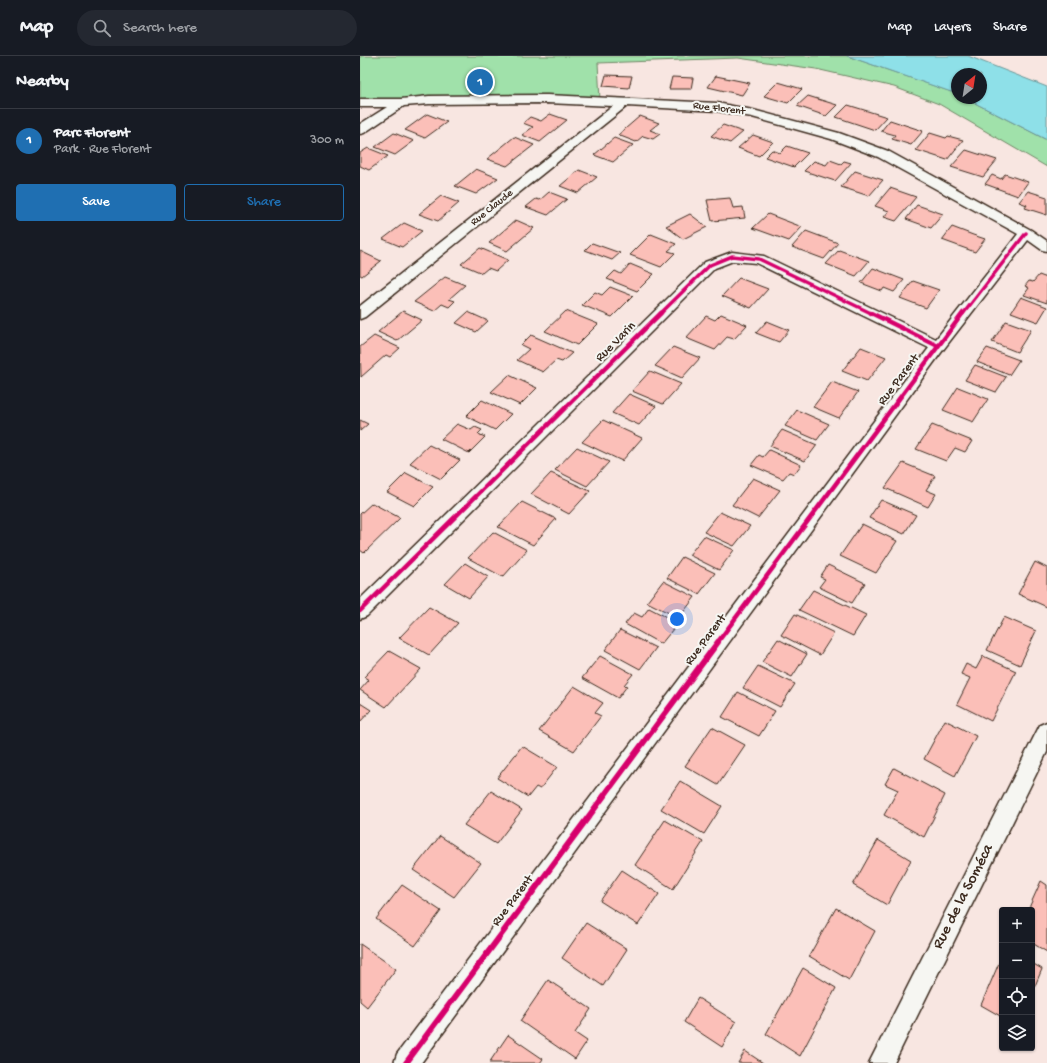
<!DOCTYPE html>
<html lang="en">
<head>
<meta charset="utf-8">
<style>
	:root { --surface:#171b24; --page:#242831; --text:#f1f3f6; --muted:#9ea1a6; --line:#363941; --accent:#1f6fb2 }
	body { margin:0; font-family:"Gochi Hand",sans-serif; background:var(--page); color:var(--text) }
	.controls { position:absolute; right:12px; bottom:12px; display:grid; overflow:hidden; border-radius:4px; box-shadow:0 1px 3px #0004 }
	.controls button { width:36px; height:36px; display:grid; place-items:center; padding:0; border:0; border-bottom:1px solid var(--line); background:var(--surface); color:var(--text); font:20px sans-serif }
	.compass { position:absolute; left:591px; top:12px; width:36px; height:36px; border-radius:50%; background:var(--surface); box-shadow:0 1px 3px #0004; rotate:30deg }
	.you { position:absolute; left:317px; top:563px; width:14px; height:14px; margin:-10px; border:3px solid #fff; border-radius:50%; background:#1a73e8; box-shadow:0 0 0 6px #1a73e833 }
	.badge { display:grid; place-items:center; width:26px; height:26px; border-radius:50%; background:var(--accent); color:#fff; font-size:13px; font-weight:700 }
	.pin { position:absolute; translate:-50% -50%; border:2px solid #fff; box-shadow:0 1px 4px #0006 }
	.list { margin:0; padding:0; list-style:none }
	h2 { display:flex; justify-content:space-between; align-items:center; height:52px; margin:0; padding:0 16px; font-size:17px }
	h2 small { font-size:13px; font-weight:400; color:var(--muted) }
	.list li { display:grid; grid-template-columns:26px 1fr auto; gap:12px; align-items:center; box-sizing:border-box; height:64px; padding:0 16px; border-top:1px solid var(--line) }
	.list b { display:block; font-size:15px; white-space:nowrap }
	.list p { margin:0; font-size:13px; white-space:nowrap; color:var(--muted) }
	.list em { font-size:13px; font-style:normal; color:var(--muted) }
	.actions { display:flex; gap:8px; padding:12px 16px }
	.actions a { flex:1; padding:9px 0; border:1px solid var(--accent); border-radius:4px; text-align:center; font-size:14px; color:var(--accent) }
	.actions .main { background:var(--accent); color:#fff }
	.icon { flex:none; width:22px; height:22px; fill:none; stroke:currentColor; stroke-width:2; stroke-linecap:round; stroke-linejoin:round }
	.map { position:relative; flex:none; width:687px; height:1007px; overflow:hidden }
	header { display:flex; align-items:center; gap:24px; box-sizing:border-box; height:56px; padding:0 20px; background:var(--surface); border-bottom:1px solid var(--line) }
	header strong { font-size:19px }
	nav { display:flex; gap:22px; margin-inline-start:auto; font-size:14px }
	.search { width:280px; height:36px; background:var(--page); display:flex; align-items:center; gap:10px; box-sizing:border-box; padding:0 14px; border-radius:22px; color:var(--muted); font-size:15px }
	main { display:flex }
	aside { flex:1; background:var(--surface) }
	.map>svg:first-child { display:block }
	.green { fill:#a0e1aa; stroke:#6e8664 }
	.water { fill:#8ee0e8; stroke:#6d9797 }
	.building { fill:#fbbfb8; stroke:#3b2a1e }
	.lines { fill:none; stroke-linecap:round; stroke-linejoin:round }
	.street-casing { stroke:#3b2a1e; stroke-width:3 }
	.street { fill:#f6f6f2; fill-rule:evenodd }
	.cycleway-far2-casing { stroke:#f6f6f2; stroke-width:5.5 }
	.cycleway-far1-casing { stroke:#f6f6f2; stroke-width:7 }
	.cycleway-casing { stroke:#f6f6f2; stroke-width:8 }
	.cycleway-far2 { stroke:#d6006c; stroke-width:3.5 }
	.cycleway-far1 { stroke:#d6006c; stroke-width:4.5 }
	.cycleway { stroke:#d6006c; stroke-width:6 }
	.labels { text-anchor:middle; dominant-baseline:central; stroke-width:4; stroke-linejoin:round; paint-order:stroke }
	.far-street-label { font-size:11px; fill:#3b2a1e; stroke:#f6f6f2 }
	.street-label { font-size:13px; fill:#3b2a1e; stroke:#f6f6f2 }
	.near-street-label { font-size:16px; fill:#3b2a1e; stroke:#f6f6f2 }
</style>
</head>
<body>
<header>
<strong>Map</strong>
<div class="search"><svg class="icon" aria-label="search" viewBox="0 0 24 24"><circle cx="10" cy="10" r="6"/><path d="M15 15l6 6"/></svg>Search here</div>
<nav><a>Map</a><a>Layers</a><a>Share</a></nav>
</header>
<main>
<aside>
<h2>Nearby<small></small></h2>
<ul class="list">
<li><span class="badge">1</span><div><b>Parc Florent</b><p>Park · Rue Florent</p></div><em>300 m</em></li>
</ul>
<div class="actions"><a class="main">Save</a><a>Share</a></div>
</aside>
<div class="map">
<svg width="687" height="1007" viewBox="0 0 687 1007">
	<rect width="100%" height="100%" fill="#f8e6e1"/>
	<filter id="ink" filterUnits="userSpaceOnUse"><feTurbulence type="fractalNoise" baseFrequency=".025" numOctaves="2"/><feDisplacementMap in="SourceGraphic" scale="8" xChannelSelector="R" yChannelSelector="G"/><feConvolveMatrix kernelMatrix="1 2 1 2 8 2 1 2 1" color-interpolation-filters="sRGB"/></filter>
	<g filter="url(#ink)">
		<path class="green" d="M0 0H487L592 36 597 38V42H605L687 84V111L579 48 534 31 456 13 378 2 238 7 240 44 0 47Z"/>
		<path class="water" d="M487 0H608L687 31V84L605 42H621V18H597V38Z"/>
		<path class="building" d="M246 19 272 20 269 32 243 30Z
			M356 20 390 27 382 39 348 31Z
			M312 21 333 22 331 33H309Z
			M418 26 442 33 428 47 404 40Z
			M448 40 477 49 466 60 437 50Z
			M488 49 527 61 515 74 476 61Z
			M67 58 87 66 65 82 45 74Z
			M190 58 207 64 180 86 162 79 173 71 163 67 170 61 181 65Z
			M280 60 299 67 290 74 300 78 293 83 283 80 276 86 258 79Z
			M530 64 563 75 551 89 532 83 535 79 521 75Z
			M363 69 383 76 370 87 351 80Z
			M34 77 54 85 35 99 15 91Z
			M570 77 586 82 588 80 603 84 587 104 556 94Z
			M393 79 413 86 399 100 378 92Z
			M154 81 174 89 147 110 127 103Z
			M254 82 273 89 253 106 234 99Z
			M427 90 448 97 434 111 405 101 412 94 420 97Z
			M8 92 28 100 9 114 0 110V97Z
			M606 94 637 104 623 121 591 111Z
			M470 104 481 108 484 105 491 107 475 125 444 115 454 105 466 109Z
			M116 113 138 122 116 138 95 130Z
			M219 114 237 121 218 137 200 130Z
			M495 115 523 124 509 140 481 131Z
			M645 118 668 126 658 140 625 128 632 119 641 123Z
			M530 132 556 141 536 165 524 161 529 155 515 150Z
			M668 135 687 141V159L665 152 667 149 659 146Z
			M189 136 207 143 188 159 166 151 176 143 180 144Z
			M81 140 99 147 78 165 59 158Z
			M370 142 373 152 383 151 385 162 352 165 347 144Z
			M557 149 583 158 571 172 546 163Z
			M330 158 347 171 323 183 306 170Z
			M408 158 442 171 429 185 393 172Z
			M156 164 174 172 147 195 129 187Z
			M44 167 62 175 42 191 23 183Z
			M592 171 613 179 625 183 615 196 582 184Z
			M446 175 478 187 464 203 432 191Z
			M291 178 316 188 308 195 315 197 301 211 270 199Z
			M232 187 260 197 252 204 225 194Z
			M120 192 148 204 136 215 128 212 122 217 101 208Z
			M479 194 509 205 496 220 466 208Z
			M0 195 21 205 2 220 0 219Z
			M270 208 294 218 277 235 247 223 255 215 261 218Z
			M513 212 544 224 534 236 524 232 522 235 501 227Z
			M679 219 687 222V247L664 239 669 232 665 230 669 225 673 226Z
			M85 221 105 229 89 243 95 245 89 251 82 248 74 255 54 246Z
			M379 222 408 233 391 252 362 240Z
			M553 225 579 234 566 252 540 242Z
			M250 231 273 240 252 261 222 249 235 236 242 239Z
			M661 241 687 251 678 266 651 256Z
			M43 255 62 264 37 285 18 276Z
			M206 255 238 268 217 289 185 275Z
			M108 256 128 265 116 276 96 267Z
			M361 258 387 269 374 283 367 281 355 294 326 282 346 260 355 264Z
			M407 265 429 274 419 286 396 277Z
			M646 265 671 274 657 296 632 286Z
			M171 279 212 297 202 306 196 304 183 316 157 304 169 293 161 289Z
			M14 280 40 292 30 301 26 299 1 321 0 291Z
			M313 291 340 302 322 322 295 310Z
			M501 291 526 301 507 325 482 315Z
			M627 292 659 304 649 319 617 306Z
			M615 309 646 321 636 336 605 324Z
			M290 315 321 328 303 348 272 335Z
			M149 319 177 332 160 349 131 336Z
			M472 326 498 336 479 362 453 351Z
			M598 331 628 343 613 366 583 354Z
			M269 338 296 350 279 369 252 357Z
			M122 344 151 358 135 374 106 360Z
			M437 354 469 368 457 384 425 370Z
			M0 364 8 368 0 375Z
			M243 364 282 382 262 405 222 386Z
			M97 368 111 374 115 371 122 374 118 378 125 381 109 397 81 383Z
			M572 369 612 385 605 396 595 392 586 405 556 393Z
			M422 374 457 389 445 405 410 390Z
			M69 389 100 404 81 423 50 407Z
			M217 391 249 406 227 430 195 414Z
			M409 394 441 409 434 418 429 416 423 423 391 409 399 399 403 401Z
			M543 407 575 420 566 434 576 438 568 451 525 432Z
			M46 417 73 431 54 450 27 436Z
			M191 417 230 435 209 458 171 438Z
			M393 422 420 434 398 462 372 449Z
			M521 444 556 459 544 478 509 462Z
			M162 446 196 463 173 489 138 471Z
			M12 447 40 462 4 497 0 494V458Z
			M360 456 390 470 374 490 344 476Z
			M502 468 537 485 516 517 480 500Z
			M133 476 167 494 143 521 108 502Z
			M344 480 374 494 359 514 329 499Z
			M322 501 355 517 339 538 307 522Z
			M675 506 687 512V551L658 538Z
			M105 507 128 521 109 542 85 528Z
			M468 509 505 527 492 547 459 531 465 523 460 521Z
			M303 525 335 541 319 562 287 546Z
			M453 534 506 559 493 580 439 554Z
			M69 551 98 567 69 599 39 582Z
			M289 552 318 567 301 588 265 568 274 557 282 561Z
			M435 558 474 577 460 599 421 579Z
			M644 561 676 575 660 609 627 594Z
			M260 574 296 592 280 613 245 594Z
			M418 583 447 598 432 621 402 606Z
			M29 595 61 613 26 651 0 634 9 624 4 621Z
			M240 600 273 618 264 629 267 630 258 642 222 622Z
			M623 600 656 615 631 665 597 648 610 622 601 618 606 608 616 613Z
			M398 610 435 628 420 651 383 632Z
			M214 630 243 647 235 657 241 660 214 695 179 675Z
			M378 636 415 655 399 680 362 661Z
			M0 647 11 654 0 666Z
			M585 664 616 680 595 720 564 703Z
			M352 671 385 689 358 729 325 710Z
			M162 690 197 711 180 733 176 731 168 741 137 722Z
			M534 712 585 739 564 781 524 759 538 734 525 728Z
			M320 725 362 750 344 778 301 753Z
			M131 735 162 754 136 788 104 769Z
			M305 764 343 786 313 833 275 809Z
			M80 780 121 807 94 841 53 814Z
			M518 784 551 804 527 849 493 829Z
			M262 814 299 838 278 869 240 845Z
			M681 825 687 829V896L672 887V854H668Z
			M42 829 81 855 55 890 16 863Z
			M476 852 515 875 489 924 449 900Z
			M226 867 267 893 243 930 202 902Z
			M0 888 36 913 7 951 0 945Z
			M642 900V961L621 949Z
			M672 907 682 913 672 937Z
			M443 912 476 932 440 1000 406 978Z
			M188 924 231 953 215 977 227 985 215 1003 160 965Z
			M338 942 376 966 362 991 324 966Z
			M148 979 183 1003 180 1007H129Z
			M385 995 403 1007H378Z"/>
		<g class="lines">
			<g class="street-casing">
				<path id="street" d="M187 39 357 47 393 54 479 77 528 95 671 174 687 185V195L682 194 668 184 583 294 61 1007H34L37 998 569 292 396 207 373 205 355 212 7 560 0 563V543L345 206 372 196 404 200 576 283 658 178 518 101 471 83 392 61 357 55 267 50 5 261 0 263V250L253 50 187 47 69 48 44 50 4 77 0 78V68L27 51H0V43H41L69 40Z
					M687 666V696L534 1007H509L680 669Z"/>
			</g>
			<use href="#street" class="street"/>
			<g class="cycleway-far2-casing">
				<path id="cycleway-far2" d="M300 258 350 209 372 200 399 203 513 258
					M603 258 666 177"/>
			</g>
			<g class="cycleway-far1-casing">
				<path id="cycleway-far1" d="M511 257 578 290
					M0 555 301 257
					M357 587 603 257"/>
			</g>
			<g class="cycleway-casing">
				<path id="cycleway" d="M46 1007 358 586"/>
			</g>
			<use href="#cycleway-far2" class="cycleway-far2"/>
			<use href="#cycleway-far1" class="cycleway-far1"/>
			<use href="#cycleway" class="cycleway"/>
		</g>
	</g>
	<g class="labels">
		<g class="far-street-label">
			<text transform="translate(359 53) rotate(7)">Rue Florent</text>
			<text transform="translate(132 152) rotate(-39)">Rue Claude</text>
		</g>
		<g class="street-label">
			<text transform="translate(256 286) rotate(-45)">Rue Varin</text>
			<text transform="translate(539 324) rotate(-53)">Rue Parent</text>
			<text transform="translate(346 584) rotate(-53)">Rue Parent</text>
			<text transform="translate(153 845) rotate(-53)">Rue Parent</text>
		</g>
		<g class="near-street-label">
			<text transform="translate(604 841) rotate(-63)">Rue de la Soméca</text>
		</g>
	</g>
</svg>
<div class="controls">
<button>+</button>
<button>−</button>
<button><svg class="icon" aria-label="locate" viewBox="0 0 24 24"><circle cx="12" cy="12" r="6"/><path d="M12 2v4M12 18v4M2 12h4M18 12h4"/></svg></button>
<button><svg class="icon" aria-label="layers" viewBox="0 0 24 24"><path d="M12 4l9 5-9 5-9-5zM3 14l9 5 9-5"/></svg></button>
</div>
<svg class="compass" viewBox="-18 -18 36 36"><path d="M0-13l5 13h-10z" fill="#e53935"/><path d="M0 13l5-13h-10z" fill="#9ea1a6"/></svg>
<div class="you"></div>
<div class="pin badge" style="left:120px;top:26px">1</div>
</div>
</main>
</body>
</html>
